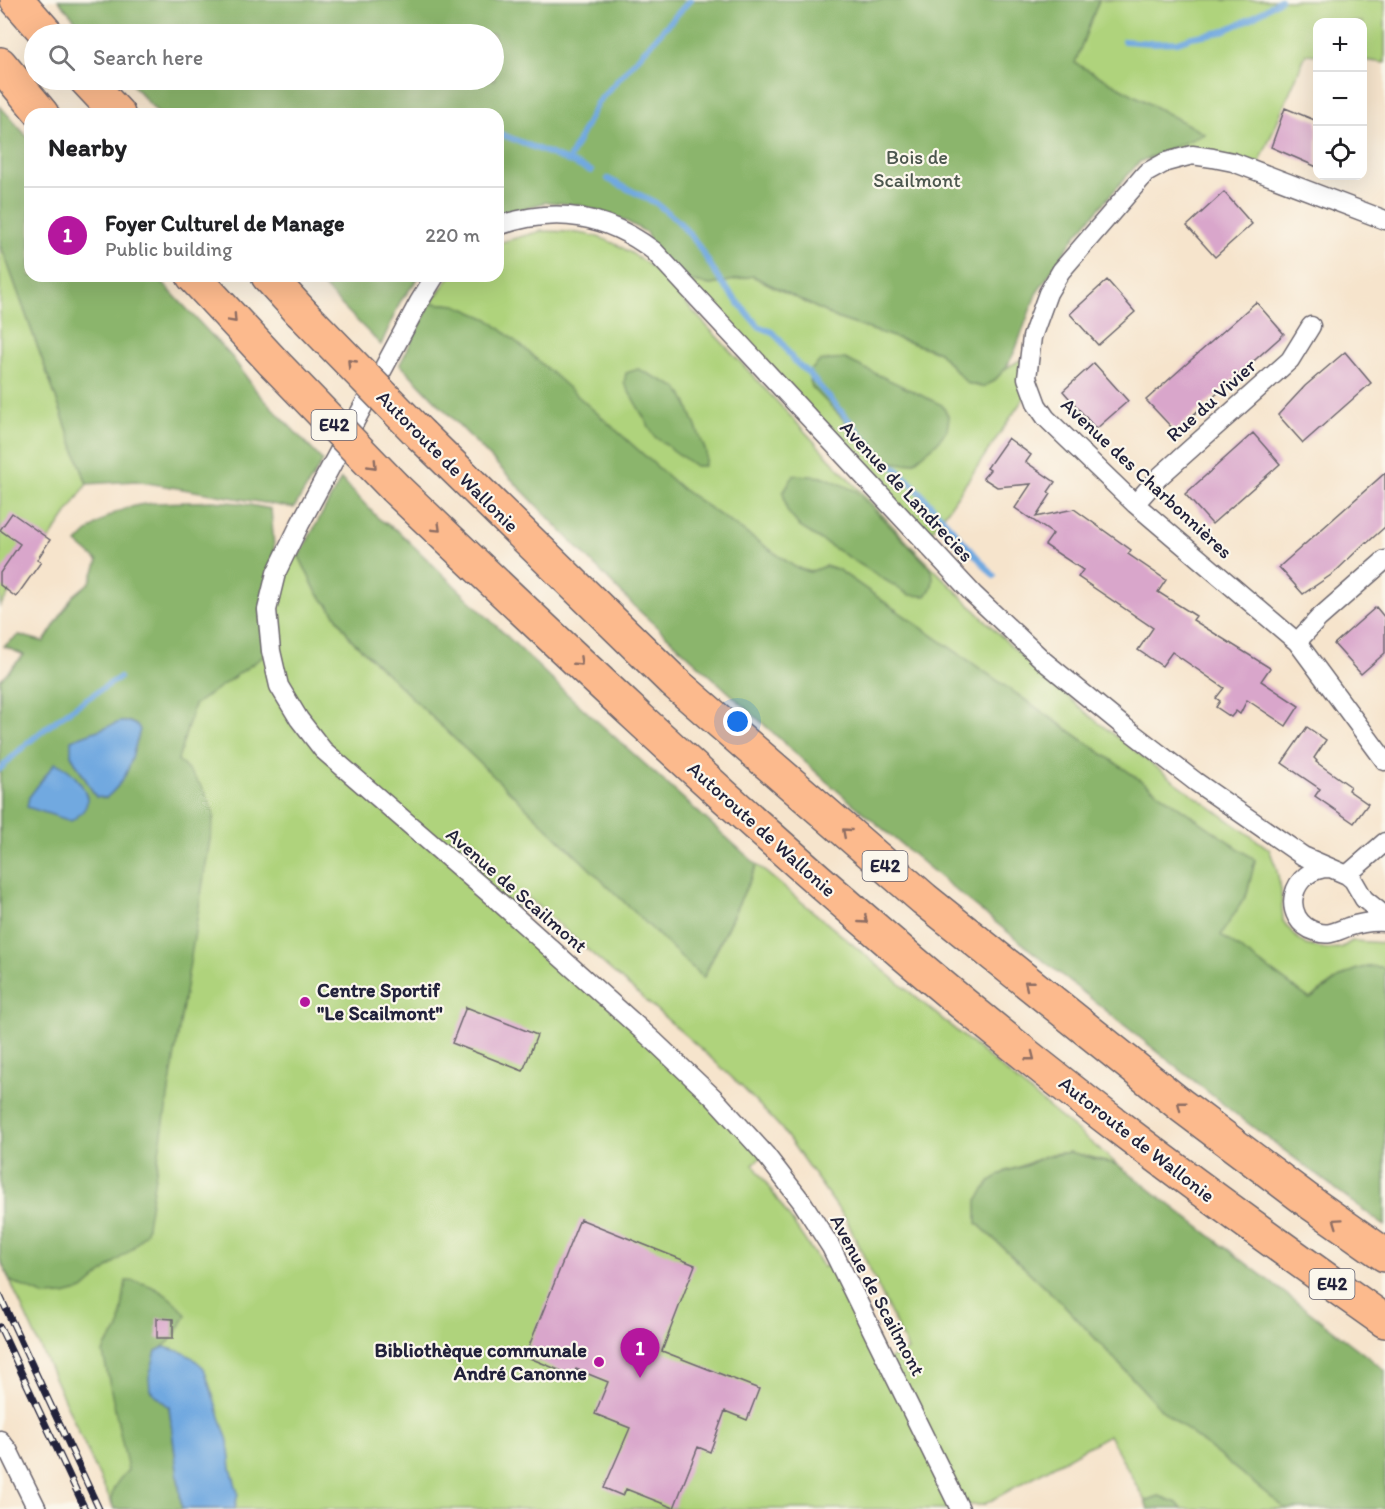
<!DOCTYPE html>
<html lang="en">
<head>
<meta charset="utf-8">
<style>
	:root { --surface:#fff; --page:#f2f2f2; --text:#202124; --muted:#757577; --line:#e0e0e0; --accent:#b5179e }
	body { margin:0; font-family:Itim,sans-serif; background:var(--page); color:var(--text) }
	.controls { position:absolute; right:18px; top:18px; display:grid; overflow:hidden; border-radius:12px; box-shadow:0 6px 24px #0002 }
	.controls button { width:54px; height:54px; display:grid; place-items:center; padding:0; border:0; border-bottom:2px solid var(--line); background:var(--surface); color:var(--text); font:30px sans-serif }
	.you { position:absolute; left:738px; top:722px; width:21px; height:21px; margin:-15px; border:4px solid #fff; border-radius:50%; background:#1a73e8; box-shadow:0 0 0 9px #1a73e833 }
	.badge { display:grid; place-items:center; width:39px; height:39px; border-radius:50%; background:var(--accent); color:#fff; font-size:20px; font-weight:700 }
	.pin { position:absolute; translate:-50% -50px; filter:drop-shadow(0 2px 3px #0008) }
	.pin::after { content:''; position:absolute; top:32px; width:21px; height:18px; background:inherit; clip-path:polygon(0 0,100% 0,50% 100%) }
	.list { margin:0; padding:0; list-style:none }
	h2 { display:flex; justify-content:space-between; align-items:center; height:78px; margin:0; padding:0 24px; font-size:26px }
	h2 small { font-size:20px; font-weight:400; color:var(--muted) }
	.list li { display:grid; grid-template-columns:39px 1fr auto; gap:18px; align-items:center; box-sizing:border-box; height:96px; padding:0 24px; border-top:2px solid var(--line) }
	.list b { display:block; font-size:22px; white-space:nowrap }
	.list p { margin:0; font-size:20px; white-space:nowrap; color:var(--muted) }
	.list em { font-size:20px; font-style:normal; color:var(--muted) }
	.icon { flex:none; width:33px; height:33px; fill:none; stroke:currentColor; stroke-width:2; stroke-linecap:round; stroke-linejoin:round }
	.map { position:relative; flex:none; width:1385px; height:1509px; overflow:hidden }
	.search { position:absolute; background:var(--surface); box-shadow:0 6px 24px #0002; left:24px; top:24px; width:480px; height:66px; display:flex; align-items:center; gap:15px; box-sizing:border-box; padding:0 21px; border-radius:33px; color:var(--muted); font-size:22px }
	.panel { position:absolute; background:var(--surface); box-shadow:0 6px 24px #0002; left:24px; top:108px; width:480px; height:174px; border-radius:18px }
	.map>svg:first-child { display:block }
	.green { fill:#afd37c; stroke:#687a5c; stroke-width:1.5; fill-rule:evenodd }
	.forest { fill:#8bb56c; stroke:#566c54; stroke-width:1.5; fill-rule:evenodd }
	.water { fill:#71a9e0; stroke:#4a668e; stroke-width:1.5 }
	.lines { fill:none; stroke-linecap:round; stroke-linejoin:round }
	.stream { stroke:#71a9e0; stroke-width:6 }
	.building { fill:#d9a6cb }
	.minor-casing { stroke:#6c666e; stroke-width:21 }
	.motorway-casing { stroke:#6c666e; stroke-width:36 }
	.minor { stroke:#fff; stroke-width:18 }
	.motorway { stroke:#fcba8d; stroke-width:33 }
	.rail-casing { stroke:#22223b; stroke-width:7 }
	.rail { stroke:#fbf7ec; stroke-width:4.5; stroke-dasharray:14; stroke-linecap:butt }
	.motorway-bridge-casing { stroke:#6c666e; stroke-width:36; stroke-linecap:butt }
	.motorway-bridge { stroke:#fcba8d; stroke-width:33 }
	.oneway { stroke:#8f6e64 }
	.poi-dot { fill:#b5179e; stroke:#fbf7ec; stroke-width:2 }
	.labels { text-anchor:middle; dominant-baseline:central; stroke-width:4.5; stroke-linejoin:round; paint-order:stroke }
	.shield { fill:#fbf7ec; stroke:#636270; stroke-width:1.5 }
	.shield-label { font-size:18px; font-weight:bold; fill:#22223b }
	.park-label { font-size:20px; fill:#4c574e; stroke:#fbf7ec }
	.street-label { font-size:20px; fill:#22223b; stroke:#fbf7ec }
	.poi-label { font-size:20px; font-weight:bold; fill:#22223b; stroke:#fbf7ec; text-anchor:start }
</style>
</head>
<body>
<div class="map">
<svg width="1385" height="1509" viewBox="0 0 1385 1509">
	<rect width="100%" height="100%" fill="#fbf7ec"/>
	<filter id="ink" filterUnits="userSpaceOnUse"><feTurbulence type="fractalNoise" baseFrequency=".0167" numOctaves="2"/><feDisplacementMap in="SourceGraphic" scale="12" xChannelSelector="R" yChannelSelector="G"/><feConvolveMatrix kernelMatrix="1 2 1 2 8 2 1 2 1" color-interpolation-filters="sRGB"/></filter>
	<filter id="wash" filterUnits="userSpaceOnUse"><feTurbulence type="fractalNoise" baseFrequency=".008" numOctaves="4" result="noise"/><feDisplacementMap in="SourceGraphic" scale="24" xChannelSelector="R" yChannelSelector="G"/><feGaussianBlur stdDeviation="1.35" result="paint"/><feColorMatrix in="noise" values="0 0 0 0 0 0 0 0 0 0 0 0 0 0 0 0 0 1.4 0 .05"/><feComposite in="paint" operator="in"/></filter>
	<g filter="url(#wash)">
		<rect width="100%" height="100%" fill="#f6e4cc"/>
		<path class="green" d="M1099 0H1385V63L1363 60 1362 22H1318L1317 55 1306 54 1256 171 1213 158 1154 168 1074 63Z
			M541 231C593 231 611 237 653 268L913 548 1012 647 1090 716 1174 781 1269 849 1276 867 1281 889 1283 921 1295 936 1306 945 1326 949 1341 948 1352 941 1385 943V968C1356 961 1331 983 1310 999L1220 935 1247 894 1255 860 837 569 825 566 810 572 795 567 682 489 582 400 456 305 431 303 450 276H498V243Z
			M0 248H2L87 484 51 537 0 606Z
			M752 276 839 319 939 352 967 383 981 387 993 382 1006 368 1029 355 1030 389 947 511 924 541 681 280 711 285Z
			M287 548 299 556 317 593 330 607 351 639 704 977 757 865 1118 1165C1094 1158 1069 1148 1045 1156 1032 1161 1020 1168 1006 1171L977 1223 1066 1307 1162 1410 1286 1509H1182L1177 1503 1159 1496 1145 1501 1109 1435 983 1505H959L951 1509H114L0 1259V680L24 655 4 646 19 635 44 642 73 596 276 572ZM526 896 700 1048 742 1087 781 1128 847 1221 908 1350 887 1360 839 1262 823 1267 753 1164 765 1154 512 913Z"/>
		<path class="forest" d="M58 0H1099L1075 63 1205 134 1139 162 1076 235 1036 294 1015 351 1006 368 993 382 982 387 967 383 939 352 839 319 753 276 711 285 681 280 654 251 646 232 620 218 579 205 547 202 498 216V114H159L128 80H494V34H88Z
			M0 106 30 140V276H156L232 357 257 392 323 461 294 508 136 481 87 484 2 248H0Z
			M313 276H420L400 302 381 345Z
			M431 303 456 305 488 319 525 349 682 489 795 567 810 572 825 566 837 569 1255 860 1247 894 1221 935 1310 999C1332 984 1355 960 1385 968V1226L1233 1112 965 898 827 782 635 607 400 364Z
			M845 359 942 405 949 417 947 430 936 444 914 462 905 464 884 461 812 387 808 373 820 361Z
			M638 369 678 388 685 399 706 452V460L704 466H695L655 437 624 383 626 373Z
			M794 475 825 477 856 491 932 570C934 581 933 587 926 596L909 595 800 527 787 511 783 492Z
			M341 479 379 519 398 531 567 694 757 865 703 978 351 639 330 607 317 593 299 556Z
			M212 501 239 503 271 509 276 573 271 651 194 705 178 760C197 779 206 789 214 815L146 1232 132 1249 115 1262 83 1290 64 1295 45 1296 10 1281 0 1259V680L24 655 4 646 19 635 44 642 73 596 90 582 98 561 77 543C121 494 153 505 212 501ZM120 722H130L138 726 126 774 106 798 96 797 71 755Z
			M1070 1152 1118 1165 1385 1370V1509H1286L1162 1410 1066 1307 977 1223V1200L990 1181 1006 1171 1025 1166 1046 1156Z
			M126 1281C149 1280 173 1297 186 1315 179 1329 171 1344 156 1351L150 1390 169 1407 182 1509H114C107 1493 117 1481 128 1470L103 1353 106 1345 119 1329Z
			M1159 1496 1177 1503 1182 1509H1148L1145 1501Z"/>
		<path class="water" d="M120 722H129L138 726 140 730C131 759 130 778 106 798L96 797 71 755V740Z
			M55 763C66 767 70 771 77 779 92 798 91 808 71 821L27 807 29 797Z
			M164 1347 182 1352 193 1358 204 1368 228 1441 231 1468 238 1493 235 1509H182L169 1407 150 1390 149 1377 156 1351Z"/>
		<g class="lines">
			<path class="stream" d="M1124 41 1153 43 1178 42 1192 37 1221 32 1252 18 1280 0
				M498 133 568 161 597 103 690 0
				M568 161 591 171
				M608 179 656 203 678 221 696 242 721 282 758 326 772 332 780 340 793 360 808 373 884 461 896 468 914 486 994 576
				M0 769C35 733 76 705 119 678"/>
		</g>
		<g id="blocks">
			<path class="building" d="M1285 108 1317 121V167L1271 147Z
				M1224 192 1252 224 1215 257 1187 226Z
				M1107 280 1135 312 1098 345 1070 314Z
				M1256 302 1284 334 1175 431 1146 400Z
				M1345 352 1371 383 1303 443 1278 415 1305 386Z
				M1094 363 1128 401 1096 429 1063 391Z
				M1253 433 1280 464 1212 524 1185 494Z
				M1008 438 1031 455 1026 462 1055 482 1048 492 1051 494 1036 517 1074 509 1131 550 1128 554 1166 580 1158 592 1196 616 1193 620 1270 668 1261 681 1299 706 1286 726 1247 700 1240 714 1236 711 1231 717 1216 707 1220 701 1216 698 1224 688 1172 652 1162 666 1138 650 1153 628 1078 577 1083 570 1045 545 1053 534 1015 508 1031 484 997 487 983 478 990 470 987 468Z
				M1385 473V527L1367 543 1366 542 1334 573 1303 594 1279 567Z
				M12 513 50 540 37 560 41 562 16 597 0 585V573L20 544 0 530Z
				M1376 607 1385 618V653L1361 674 1334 644Z
				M1307 727 1326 740 1314 758 1317 761 1316 762 1350 786 1348 790 1368 804 1354 823 1315 796 1320 789 1282 763Z
				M466 1007 537 1035 523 1071 452 1043Z
				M580 1219 695 1265 662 1351 759 1389 747 1420 725 1411 710 1452 698 1447 674 1508 626 1489 623 1496 604 1488 630 1428 595 1414 608 1382 576 1369 573 1376 525 1356Z
				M157 1318 173 1319V1338H157Z"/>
		</g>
	</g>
	<g filter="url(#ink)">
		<use href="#blocks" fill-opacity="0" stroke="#6c666e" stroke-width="1.5"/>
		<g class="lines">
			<g class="minor-casing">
				<path id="minor" d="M1385 220 1233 162 1213 158 1192 155 1166 162 1146 173 1061 271 1048 293 1032 337 1027 378 1037 405 1046 418 1135 504 1297 642 1385 761
					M498 226C555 206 606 214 654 251L973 594 1045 662 1122 725 1196 782 1303 856 1347 875 1353 880 1364 899 1385 916
					M435 276 419 302 300 524 276 573 267 610 271 651 279 686 299 719 323 750 498 901 655 1042 714 1098 765 1154 802 1202 831 1247 960 1509
					M1135 504 1158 478 1290 360 1311 326
					M1297 642 1319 618 1385 560
					M1331 868C1290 867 1278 920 1317 932 1329 936 1337 931 1348 927 1360 923 1373 921 1385 922
					M1347 875 1385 842
					M0 1440 8 1450 37 1509"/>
			</g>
			<g class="motorway-casing">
				<path id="motorway" d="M17 0 47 34
					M0 64 42 114
					M86 80 118 114
					M193 276 273 362
					M268 276 301 312
					M421 435 674 682 924 899 1182 1106 1311 1203 1385 1255
					M395 488C555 641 716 793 884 937 1043 1075 1213 1200 1385 1321"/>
			</g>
			<use href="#minor" class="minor"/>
			<use href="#motorway" class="motorway"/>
			<g class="rail-casing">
				<path id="rail" d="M0 1296 99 1509
					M0 1327 85 1509"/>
			</g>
			<use href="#rail" class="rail"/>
			<g class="motorway-bridge-casing">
				<path id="motorway-bridge" d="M301 312 421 435
					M273 362 395 488"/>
			</g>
			<use href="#motorway-bridge" class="motorway-bridge"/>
		</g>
		<defs><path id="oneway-chevron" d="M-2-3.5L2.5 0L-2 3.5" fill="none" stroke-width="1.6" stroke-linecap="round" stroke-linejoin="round" transform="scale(1.5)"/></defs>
		<g class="oneway">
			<use href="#oneway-chevron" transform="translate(233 319) rotate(47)"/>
			<use href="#oneway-chevron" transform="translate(351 363) rotate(-134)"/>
			<use href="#oneway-chevron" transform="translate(373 465) rotate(46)"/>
			<use href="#oneway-chevron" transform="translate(437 528) rotate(44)"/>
			<use href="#oneway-chevron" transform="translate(579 662) rotate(43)"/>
			<use href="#oneway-chevron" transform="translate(846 832) rotate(-139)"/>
			<use href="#oneway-chevron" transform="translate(864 920) rotate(41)"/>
			<use href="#oneway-chevron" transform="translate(1028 984) rotate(-141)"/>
			<use href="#oneway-chevron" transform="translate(1031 1057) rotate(38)"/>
			<use href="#oneway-chevron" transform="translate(1181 1105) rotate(-142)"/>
			<use href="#oneway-chevron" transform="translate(1337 1222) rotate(-145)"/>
		</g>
	</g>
	<g class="poi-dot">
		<circle cx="305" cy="1002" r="6"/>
		<circle cx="599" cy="1362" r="6"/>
	</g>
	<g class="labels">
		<g class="shield">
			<rect x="311.5" y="410" width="45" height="30" rx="4.5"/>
			<rect x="862.5" y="851" width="45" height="30" rx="4.5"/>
			<rect x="1309.5" y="1269" width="45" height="30" rx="4.5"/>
		</g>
		<g class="shield-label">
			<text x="334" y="425">E42</text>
			<text x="885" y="866">E42</text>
			<text x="1332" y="1284">E42</text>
		</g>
		<g class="park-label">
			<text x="917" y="157">Bois de<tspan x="917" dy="23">Scailmont</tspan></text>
		</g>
		<g class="street-label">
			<text transform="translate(1211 400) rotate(-42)">Rue du Vivier</text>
			<text transform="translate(448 461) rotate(45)">Autoroute de Wallonie</text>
			<text transform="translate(1147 478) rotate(43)">Avenue des Charbonnières</text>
			<text transform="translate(907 491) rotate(47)">Avenue de Landrecies</text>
			<text transform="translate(762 829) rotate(42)">Autoroute de Wallonie</text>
			<text transform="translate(517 890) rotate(41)">Avenue de Scailmont</text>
			<text transform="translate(1137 1139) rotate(38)">Autoroute de Wallonie</text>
			<text transform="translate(878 1295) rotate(62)">Avenue de Scailmont</text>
		</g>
		<g class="poi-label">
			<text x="317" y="990">Centre Sportif<tspan x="317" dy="23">"Le Scailmont"</tspan></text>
			<text x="587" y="1350" text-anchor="end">Bibliothèque communale<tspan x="587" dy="23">André Canonne</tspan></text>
		</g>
	</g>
</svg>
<div class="controls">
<button>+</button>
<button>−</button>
<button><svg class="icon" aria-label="locate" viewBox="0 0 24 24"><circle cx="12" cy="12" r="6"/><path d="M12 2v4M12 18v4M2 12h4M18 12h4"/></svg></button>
</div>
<div class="you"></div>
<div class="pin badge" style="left:640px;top:1378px">1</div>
<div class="search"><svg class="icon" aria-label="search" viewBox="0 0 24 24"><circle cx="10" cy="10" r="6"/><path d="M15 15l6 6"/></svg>Search here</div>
<section class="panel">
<h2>Nearby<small></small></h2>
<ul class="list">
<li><span class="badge">1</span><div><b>Foyer Culturel de Manage</b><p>Public building</p></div><em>220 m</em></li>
</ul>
</section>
</div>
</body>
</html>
